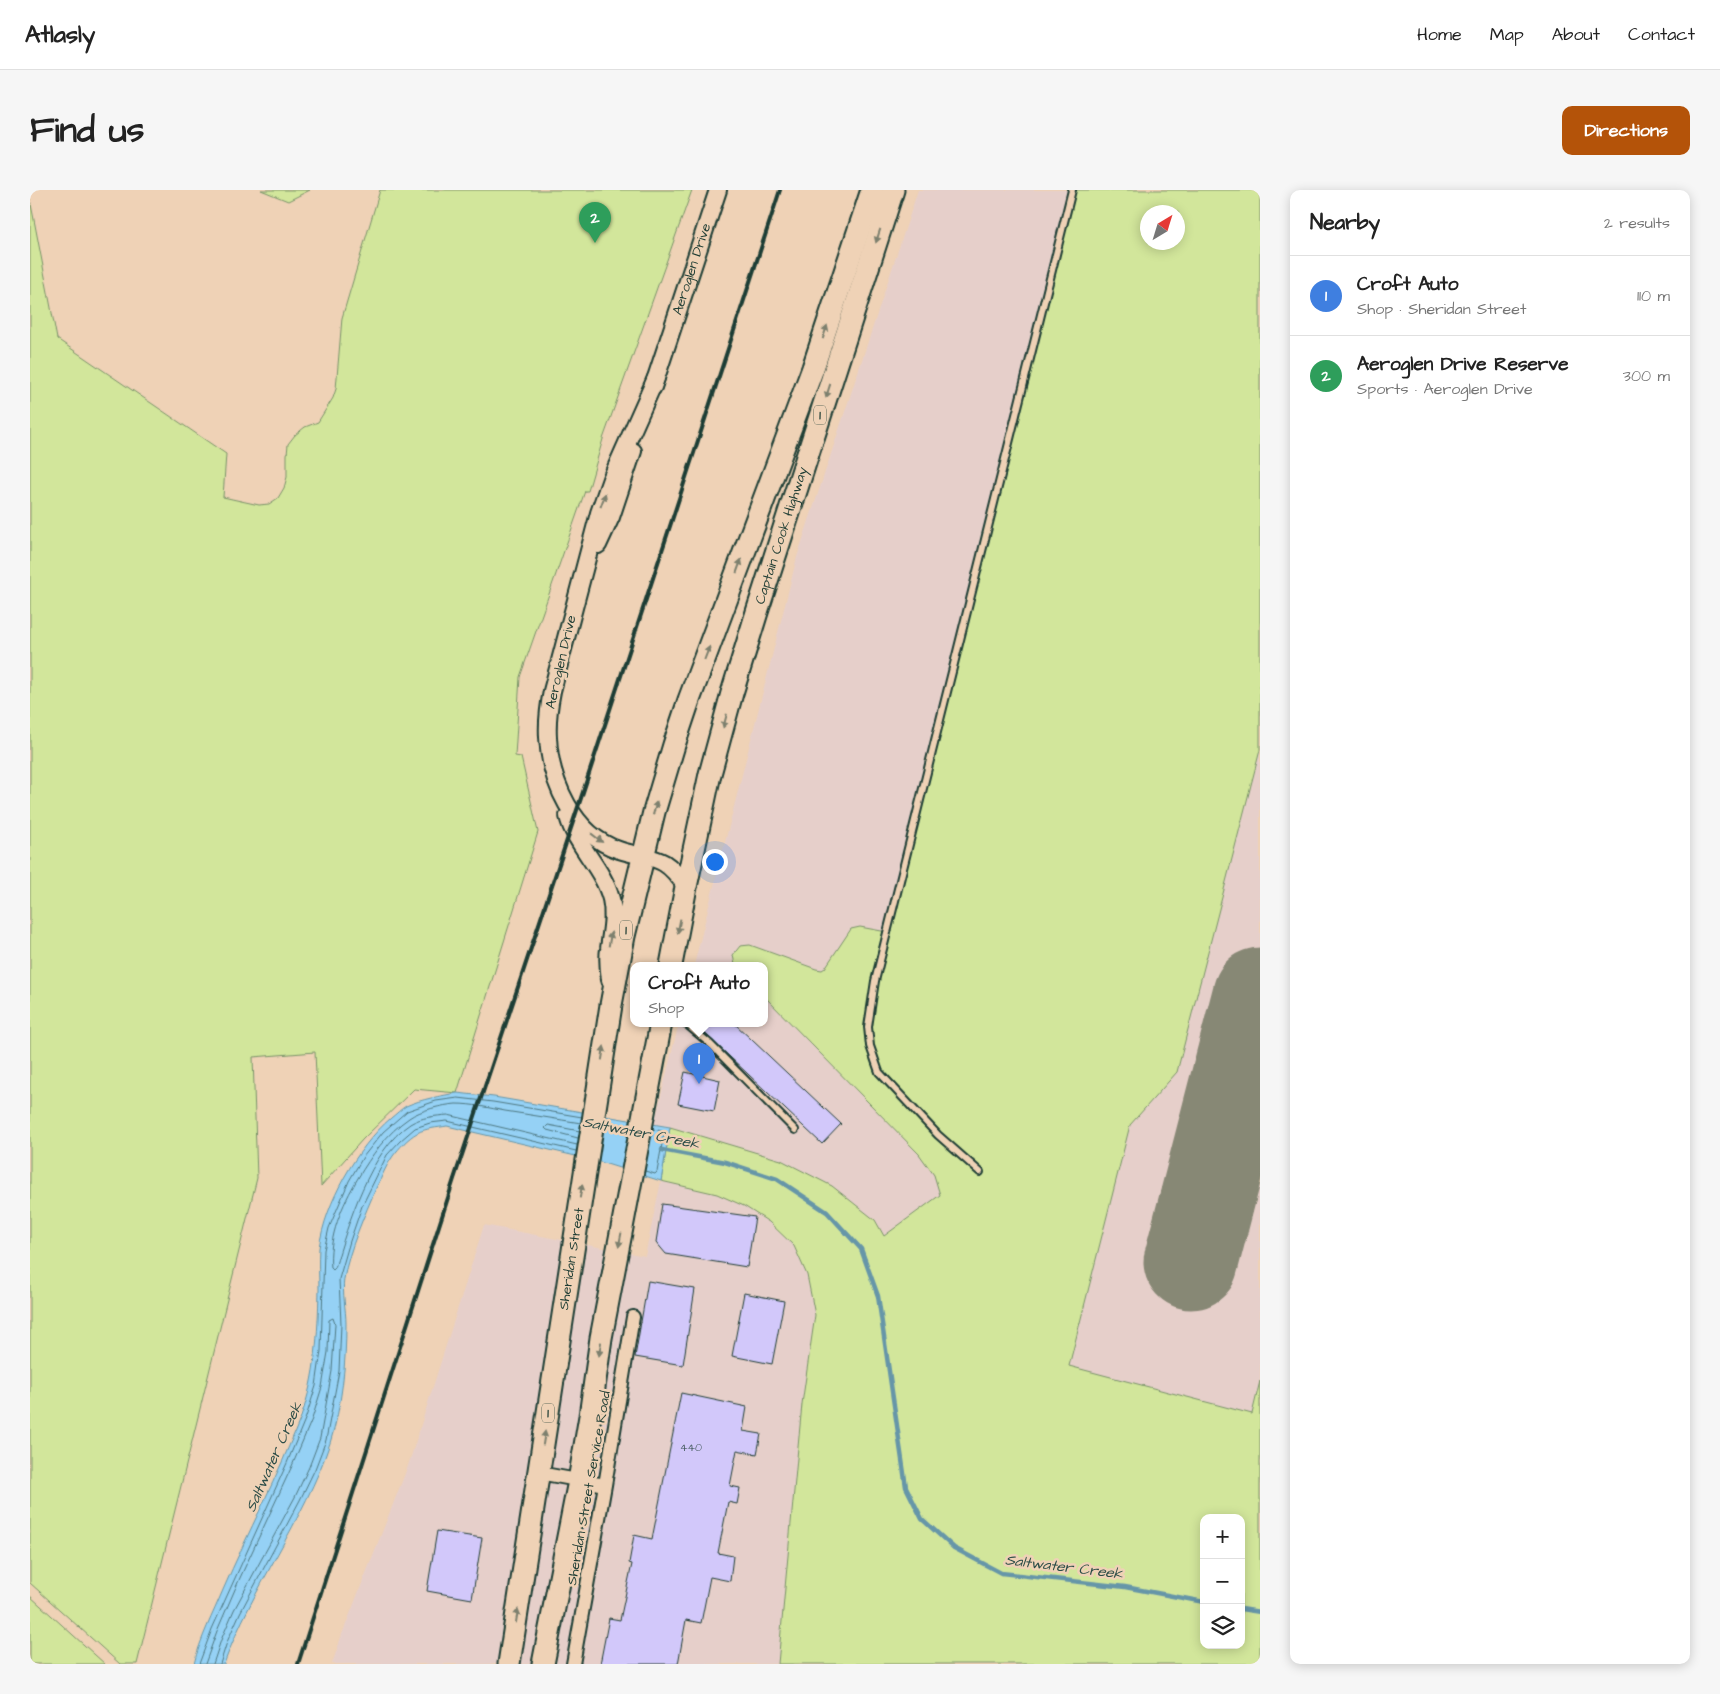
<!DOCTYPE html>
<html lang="en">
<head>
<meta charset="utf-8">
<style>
	:root { --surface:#fff; --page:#f6f6f6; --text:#222; --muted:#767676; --line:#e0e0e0; --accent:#b45309 }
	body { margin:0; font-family:"Architects Daughter",sans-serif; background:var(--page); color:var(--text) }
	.controls { position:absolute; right:15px; bottom:15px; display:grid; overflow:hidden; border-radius:10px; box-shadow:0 2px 12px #0003 }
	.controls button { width:45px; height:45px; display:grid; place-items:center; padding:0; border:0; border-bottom:1px solid var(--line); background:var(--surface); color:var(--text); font:25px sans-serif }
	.compass { position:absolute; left:1110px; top:15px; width:45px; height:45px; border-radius:50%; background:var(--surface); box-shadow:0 2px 12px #0003; rotate:38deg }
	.you { position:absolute; left:684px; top:671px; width:18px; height:18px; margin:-12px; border:4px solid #fff; border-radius:50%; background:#1a73e8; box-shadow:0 0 0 8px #1a73e833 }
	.badge { display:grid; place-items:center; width:32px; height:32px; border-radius:50%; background:var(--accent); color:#fff; font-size:16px; font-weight:700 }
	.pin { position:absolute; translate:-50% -41px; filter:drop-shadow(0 1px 2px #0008) }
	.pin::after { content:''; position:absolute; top:26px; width:18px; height:15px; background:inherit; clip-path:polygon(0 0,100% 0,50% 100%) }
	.popup { position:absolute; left:600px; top:772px; width:138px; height:65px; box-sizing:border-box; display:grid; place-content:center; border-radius:10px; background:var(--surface); filter:drop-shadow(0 1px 4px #0005); font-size:16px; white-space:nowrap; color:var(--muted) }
	.popup b { font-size:19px; color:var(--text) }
	.popup::after { content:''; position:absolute; left:50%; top:100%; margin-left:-10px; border:10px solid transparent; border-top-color:var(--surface) }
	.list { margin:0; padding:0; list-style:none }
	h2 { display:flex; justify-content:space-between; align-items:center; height:65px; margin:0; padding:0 20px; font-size:21px }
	h2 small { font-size:16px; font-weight:400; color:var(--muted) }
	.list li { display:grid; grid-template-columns:32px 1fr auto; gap:15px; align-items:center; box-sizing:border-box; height:80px; padding:0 20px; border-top:1px solid var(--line) }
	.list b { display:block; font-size:19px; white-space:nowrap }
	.list p { margin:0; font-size:16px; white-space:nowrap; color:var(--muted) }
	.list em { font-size:16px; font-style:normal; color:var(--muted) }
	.icon { flex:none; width:28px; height:28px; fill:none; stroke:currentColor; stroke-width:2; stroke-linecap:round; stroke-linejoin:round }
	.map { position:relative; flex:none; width:1230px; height:1474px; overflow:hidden; border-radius:10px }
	header { display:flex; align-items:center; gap:30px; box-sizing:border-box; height:70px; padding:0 25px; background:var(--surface); border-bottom:1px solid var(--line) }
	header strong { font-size:24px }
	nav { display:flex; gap:28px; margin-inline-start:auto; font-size:18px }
	.intro { display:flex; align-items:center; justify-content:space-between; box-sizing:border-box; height:120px; padding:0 30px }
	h1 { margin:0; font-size:35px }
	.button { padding:12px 22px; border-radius:10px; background:var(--accent); color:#fff; font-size:18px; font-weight:700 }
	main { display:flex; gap:30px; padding:0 30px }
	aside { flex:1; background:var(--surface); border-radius:10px; box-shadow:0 2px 12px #0003 }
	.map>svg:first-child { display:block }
	.built { fill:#e6cfca; fill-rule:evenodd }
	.green { fill:#d2e69b; stroke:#789268; fill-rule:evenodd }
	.water { fill:#95d1f5; stroke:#6696a8 }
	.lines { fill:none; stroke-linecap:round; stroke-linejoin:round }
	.shore { stroke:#4e7881; stroke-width:1 }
	.stream { stroke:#6696a8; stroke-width:4.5 }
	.runway { stroke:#878875; stroke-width:95 }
	.building { fill:#d2c8fa; stroke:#1f3d34 }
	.service-casing { stroke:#1f3d34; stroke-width:10 }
	.minor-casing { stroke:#1f3d34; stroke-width:16 }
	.tertiary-casing { stroke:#1f3d34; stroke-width:20 }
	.trunk-casing { stroke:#1f3d34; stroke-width:25 }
	.service { stroke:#efd2b6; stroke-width:6 }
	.minor { stroke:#efd2b6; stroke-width:12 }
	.tertiary { stroke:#efd2b6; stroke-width:16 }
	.trunk { stroke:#efd2b6; stroke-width:21 }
	.rail { stroke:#1f3d34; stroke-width:4 }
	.oneway { fill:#7d806e }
	.labels { text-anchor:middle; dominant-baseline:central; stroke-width:5; stroke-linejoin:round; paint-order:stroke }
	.number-label { font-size:11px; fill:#4c6066 }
	.shield { fill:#efd2b6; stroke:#5d6a5b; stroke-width:1 }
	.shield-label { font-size:12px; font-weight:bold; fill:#1f3d34 }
	.street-label { font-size:14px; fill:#1f3d34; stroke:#efd2b6 }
	.water-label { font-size:15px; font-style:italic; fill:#2b4c47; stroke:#efd2b6 }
</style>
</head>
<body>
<header>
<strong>Atlasly</strong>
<nav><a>Home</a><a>Map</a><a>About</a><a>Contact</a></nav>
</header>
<div class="intro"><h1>Find us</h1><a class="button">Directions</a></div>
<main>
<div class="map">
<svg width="1230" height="1474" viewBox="0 0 1230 1474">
	<rect width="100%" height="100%" fill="#efd2b6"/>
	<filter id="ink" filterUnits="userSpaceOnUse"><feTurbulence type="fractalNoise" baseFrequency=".02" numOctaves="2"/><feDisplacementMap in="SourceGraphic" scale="10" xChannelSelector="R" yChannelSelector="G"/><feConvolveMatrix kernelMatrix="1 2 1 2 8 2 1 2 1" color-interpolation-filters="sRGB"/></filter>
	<g filter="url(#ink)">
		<path class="built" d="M888 0H1230V1378L1211 1328H1174L868 1070 845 1030 751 970 640 937 624 934 649 833H734V775H664L767 367ZM1118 22H1148V52H1118Z
			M631 991 687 1004 714 1016 739 1032 764 1056 777 1085 785 1125 772 1214 748 1474H302L311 1447 378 1276 454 1035 615 1066Z"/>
		<path class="green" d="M231 0H280L258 11Z
			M350 0H662L573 249 558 301H555L490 487 485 566 491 567 508 642 427 903 384 899 333 949 291 996 285 862 223 867 227 988 107 1474H90L0 1393V9L27 149 196 264 193 307 229 315 239 314 248 308 254 298 257 287V265L258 254 265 245 275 237 288 232 303 208 306 199 312 128Z
			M1042 0H1230V560L1147 882 1100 935 1039 1176 1222 1224 1230 1191V1474H748L772 1214 785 1125 777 1085 764 1056 739 1032 714 1016 687 1004 631 991 640 937 751 970 802 996 845 1030 854 1046 910 1005 904 985 889 964 734 806V775H705L703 765 710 756 720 755 786 779 792 780 795 778 821 739 830 737 857 742ZM1118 22H1148V52H1118ZM1174 1328H1211V1455H1174Z
			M0 1406 75 1474H0Z"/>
		<path class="water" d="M427 903 464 907 640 937 631 991 567 971 417 936C407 938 396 938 387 943 378 948 369 958 363 966 356 975 352 987 347 996 335 1024 319 1059 314 1089 312 1103 316 1119 316 1134 316 1173 312 1216 300 1253 274 1331 222 1397 194 1474H164C170 1449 183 1424 193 1400 218 1342 248 1286 271 1227 286 1186 288 1143 289 1100 289 1087 288 1072 289 1058 295 1013 327 957 361 928 366 924 371 919 376 916 392 909 410 906 427 903Z"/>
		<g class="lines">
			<path class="shore" d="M548 948 517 940 515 938 518 935 550 941
				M547 955 418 925C406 926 391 927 380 934 340 960 318 1034 305 1078L303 1080 301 1078C298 1047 312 1015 328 988 341 966 357 943 379 928 390 920 413 915 426 914 442 914 460 918 475 921 501 925 526 929 551 933
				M615 981 625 984 627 982 634 943 632 941 623 939
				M169 1474 182 1439 257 1273 276 1227 286 1196 291 1161 294 1060 299 1038 319 991 333 967 353 942 377 921 406 911 428 908 463 912 552 927
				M175 1474 187 1441 209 1390 262 1276 282 1229 292 1197 298 1162 299 1130 303 1128 305 1134 302 1181 290 1248 279 1277 265 1307 204 1420 191 1450 183 1474
				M190 1474 197 1452 210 1423 270 1310 285 1279 296 1250 309 1181 311 1134 309 1089 320 1051 332 1016 357 965 370 951 385 938 400 933 417 931 546 961"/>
			<path class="stream" d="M632 960 695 972 747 989 797 1022 831 1059 848 1106 876 1297 892 1329 924 1358 971 1383 1095 1397 1174 1412
				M1211 1419 1230 1422"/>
			<path class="runway" d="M1161 1072 1230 805"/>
		</g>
		<path class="building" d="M664 833H704L811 934 792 954Z
			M655 882 690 890 684 921 648 914Z
			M632 1014 725 1027 717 1077 636 1064 626 1052Z
			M618 1091 665 1099 653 1175 605 1167Z
			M714 1103 754 1111 742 1174 702 1166Z
			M651 1203 717 1217 713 1241 731 1244 727 1264 707 1260 700 1296 710 1298 707 1314 698 1312 688 1363 703 1366 700 1391 680 1387 671 1433 656 1430 648 1474H570L579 1428 590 1430 602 1374 599 1373 604 1345 622 1349Z
			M407 1341 452 1348 442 1409 397 1401Z"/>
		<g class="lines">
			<g class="service-casing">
				<path id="service" d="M655 833 679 853 765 940
					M950 982 908 945 849 882 840 856 838 837 845 791 1042 0"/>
			</g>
			<g class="minor-casing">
				<path id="minor" d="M509 1283 575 1295
					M543 1474 575 1295 603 1127"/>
			</g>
			<g class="tertiary-casing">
				<g id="tertiary">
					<path d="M626 188 581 289 569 323 522 501C519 516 517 531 518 547 520 591 543 645 589 660 623 671 633 662 656 697"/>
					<path id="s1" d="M623 197 688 0"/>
					<path d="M568 355 581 327 603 261"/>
					<path d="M538 626C545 655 573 678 581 709 585 726 581 742 579 759 577 769 579 780 580 790"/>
				</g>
			</g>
			<g class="trunk-casing">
				<g id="trunk">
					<path id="s2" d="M641 775 656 697 680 584 702 503 727 422 863 0"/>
					<path id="s3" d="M479 1474 581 815 594 746 624 622 644 555 659 510 783 178 842 0"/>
					<path d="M513 1474 549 1291 560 1226 571 1148 631 833"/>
				</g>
			</g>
			<use href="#service" class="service"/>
			<use href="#minor" class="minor"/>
			<use href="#tertiary" class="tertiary"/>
			<use href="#trunk" class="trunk"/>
			<path class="rail" d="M268 1474 424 989 551 608 750 0"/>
		</g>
		<defs><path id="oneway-solid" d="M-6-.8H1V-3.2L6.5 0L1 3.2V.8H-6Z" transform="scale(1.25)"/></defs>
		<g class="oneway">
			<use href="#oneway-solid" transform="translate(848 46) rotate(108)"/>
			<use href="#oneway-solid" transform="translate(795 142) rotate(-72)"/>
			<use href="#oneway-solid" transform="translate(798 201) rotate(108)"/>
			<use href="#oneway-solid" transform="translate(573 310) rotate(-70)"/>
			<use href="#oneway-solid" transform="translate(709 376) rotate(-70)"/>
			<use href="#oneway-solid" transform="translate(677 463) rotate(-69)"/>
			<use href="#oneway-solid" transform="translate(695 531) rotate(105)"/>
			<use href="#oneway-solid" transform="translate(625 618) rotate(-74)"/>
			<use href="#oneway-solid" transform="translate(567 648) rotate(38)"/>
			<use href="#oneway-solid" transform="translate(649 736) rotate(101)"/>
			<use href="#oneway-solid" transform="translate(580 749) rotate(-80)"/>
			<use href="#oneway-solid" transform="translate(573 863) rotate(-81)"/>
			<use href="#oneway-solid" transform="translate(551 1001) rotate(-81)"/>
			<use href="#oneway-solid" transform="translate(590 1050) rotate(101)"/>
			<use href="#oneway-solid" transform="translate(570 1159) rotate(98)"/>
			<use href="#oneway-solid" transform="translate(514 1248) rotate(-81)"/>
			<use href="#oneway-solid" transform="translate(487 1426) rotate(-81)"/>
		</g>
	</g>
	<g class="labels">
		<g class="number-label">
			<text x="661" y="1257">440</text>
		</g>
		<g class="shield">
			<rect x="784" y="215.5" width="12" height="19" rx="4"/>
			<rect x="590" y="730.5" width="12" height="19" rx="4"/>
			<rect x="512" y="1213.5" width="12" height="19" rx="4"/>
		</g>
		<g class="shield-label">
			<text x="790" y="225">1</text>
			<text x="596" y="740">1</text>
			<text x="518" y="1223">1</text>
		</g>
		<g class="street-label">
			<text stroke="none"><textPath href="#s1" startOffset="124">Aeroglen Drive</textPath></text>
			<text stroke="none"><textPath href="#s2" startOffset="444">Captain Cook Highway</textPath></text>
			<text transform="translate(531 472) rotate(-77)">Aeroglen Drive</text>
			<text stroke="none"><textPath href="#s3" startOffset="410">Sheridan Street</textPath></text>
			<text transform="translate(559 1298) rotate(-80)">Sheridan Street Service Road</text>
		</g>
		<g class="water-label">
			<text transform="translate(611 943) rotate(11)">Saltwater Creek</text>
			<text transform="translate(244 1267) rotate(-66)">Saltwater Creek</text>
			<text transform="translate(1034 1377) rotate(7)">Saltwater Creek</text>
		</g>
	</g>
</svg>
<div class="controls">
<button>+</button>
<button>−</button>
<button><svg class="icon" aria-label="layers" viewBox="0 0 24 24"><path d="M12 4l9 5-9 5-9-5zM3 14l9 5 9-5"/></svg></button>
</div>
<svg class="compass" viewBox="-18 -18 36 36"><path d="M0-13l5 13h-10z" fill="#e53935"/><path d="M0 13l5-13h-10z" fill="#767676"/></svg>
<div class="you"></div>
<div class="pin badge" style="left:669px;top:894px;background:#3f7fe0">1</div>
<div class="popup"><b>Croft Auto</b>Shop</div>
<div class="pin badge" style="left:565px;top:53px;background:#2e9e5b">2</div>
</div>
<aside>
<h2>Nearby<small>2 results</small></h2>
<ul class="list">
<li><span class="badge" style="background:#3f7fe0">1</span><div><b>Croft Auto</b><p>Shop · Sheridan Street</p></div><em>110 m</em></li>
<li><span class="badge" style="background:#2e9e5b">2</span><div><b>Aeroglen Drive Reserve</b><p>Sports · Aeroglen Drive</p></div><em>300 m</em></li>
</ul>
</aside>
</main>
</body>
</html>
